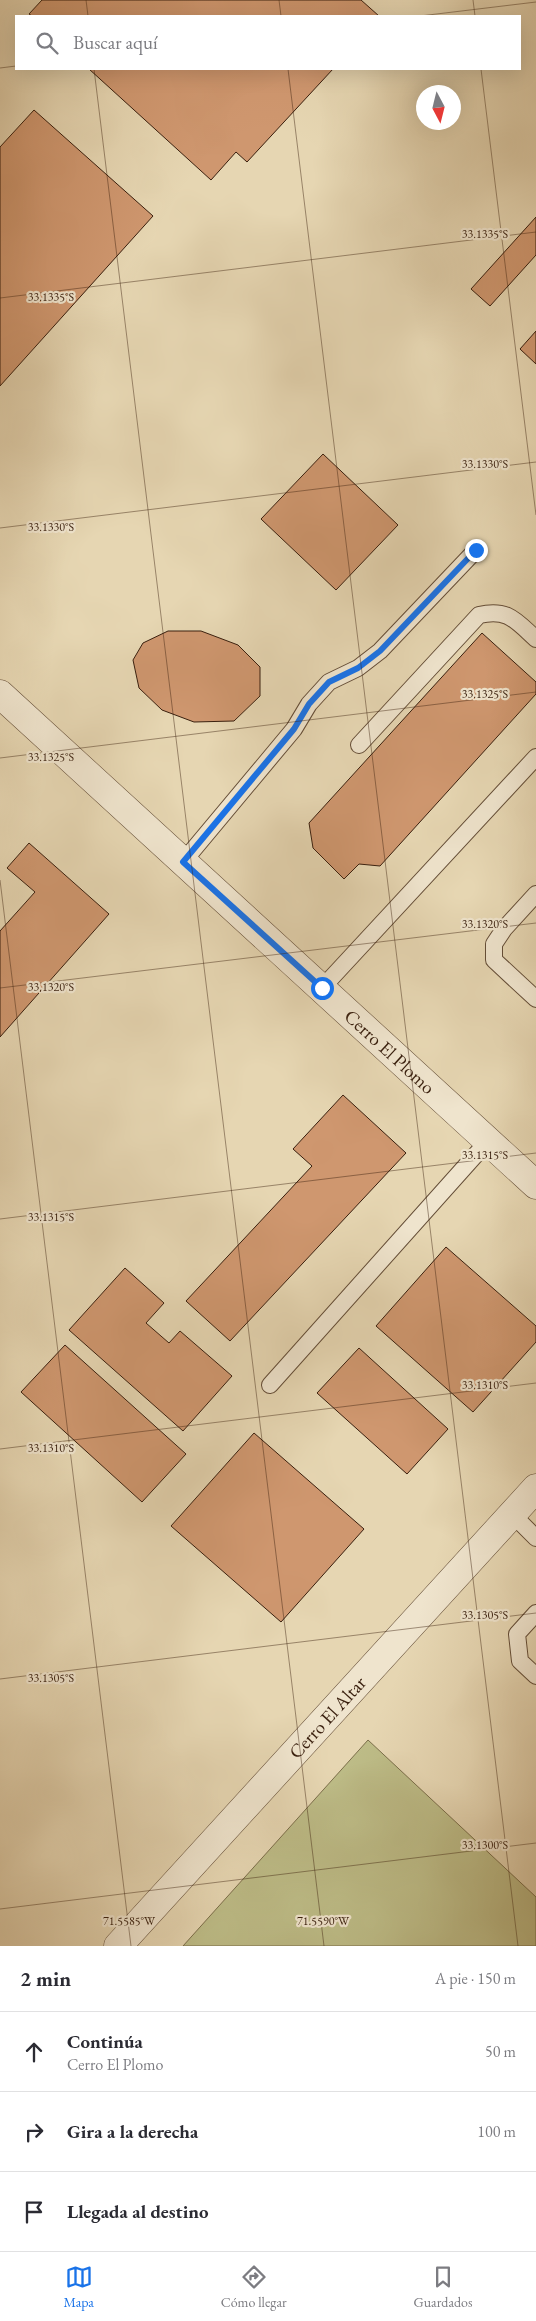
<!DOCTYPE html>
<html lang="es">
<head>
<meta charset="utf-8">
<style>
	:root { --surface:#fff; --page:#f2f2f3; --text:#2b2b33; --muted:#7c7c81; --line:#e1e1e2; --accent:#1a73e8 }
	body { margin:0; font-family:"EB Garamond",serif; background:var(--page); color:var(--text) }
	.compass { position:absolute; left:416px; top:85px; width:45px; height:45px; border-radius:50%; background:var(--surface); box-shadow:0 5px 20px #0002; rotate:173deg }
	.stop { position:absolute; width:15px; height:15px; margin:-11px; border:4px solid #1a73e8; border-radius:50%; background:#fff }
	.stop.end { background:#1a73e8; border-color:#fff; box-shadow:0 1px 5px #0008 }
	.list { margin:0; padding:0; list-style:none }
	h2 { display:flex; justify-content:space-between; align-items:center; height:65px; margin:0; padding:0 20px; font-size:21px }
	h2 small { font-size:16px; font-weight:400; color:var(--muted) }
	.list li { display:grid; grid-template-columns:32px 1fr auto; gap:15px; align-items:center; box-sizing:border-box; height:80px; padding:0 20px; border-top:1px solid var(--line) }
	.list b { display:block; font-size:19px; white-space:nowrap }
	.list p { margin:0; font-size:16px; white-space:nowrap; color:var(--muted) }
	.list em { font-size:16px; font-style:normal; color:var(--muted) }
	.icon { flex:none; width:28px; height:28px; fill:none; stroke:currentColor; stroke-width:2; stroke-linecap:round; stroke-linejoin:round }
	.map { position:relative; flex:none; width:536px; height:1946px; overflow:hidden }
	.search { position:absolute; background:var(--surface); box-shadow:0 5px 20px #0002; left:15px; right:15px; top:15px; height:55px; display:flex; align-items:center; gap:12px; box-sizing:border-box; padding:0 18px; border-radius:0px; color:var(--muted); font-size:19px }
	.sheet { height:305px; background:var(--surface) }
	nav { display:flex; justify-content:space-around; align-items:center; box-sizing:border-box; height:70px; border-top:1px solid var(--line); background:var(--surface); font-size:14px; color:var(--muted) }
	nav a { display:grid; justify-items:center; gap:2px }
	nav .on { color:var(--accent) }
	.map>svg:first-child { display:block }
	.green { fill:#bdbc87; stroke:#7b6e4a }
	.building { fill:#cf976f; stroke:#391f0e }
	.lines { fill:none; stroke-linecap:round; stroke-linejoin:round }
	.service-casing { stroke:#644d37; stroke-width:18 }
	.tertiary-casing { stroke:#644d37; stroke-width:29 }
	.service { stroke:#efe4cd; stroke-width:16 }
	.tertiary { stroke:#efe4cd; stroke-width:28 }
	.route { stroke:#1a73e8; stroke-width:6 }
	.ticks { fill:none; stroke:#391f0e; stroke-width:1; stroke-opacity:0.45 }
	.labels { text-anchor:middle; dominant-baseline:central; stroke-width:4.5; stroke-linejoin:round; paint-order:stroke }
	.street-label { font-size:19px; fill:#391f0e; stroke:#efe4cd }
	.ticks-label { font-size:12px; text-anchor:middle; fill:#391f0e; stroke:#efe4cd; stroke-width:4.5; stroke-linejoin:round; paint-order:stroke }
</style>
</head>
<body>
<div class="map">
<svg width="536" height="1946" viewBox="0 0 536 1946">
	<rect width="100%" height="100%" fill="#e6d6b2"/>
	<filter id="stains"><feTurbulence type="fractalNoise" baseFrequency=".004" numOctaves="4"/><feColorMatrix values="0 0 0 0 .2 0 0 0 0 .09 0 0 0 0 .02 0 0 0 .5 -.17"/></filter>
	<radialGradient id="worn" r=".72"><stop offset=".6" stop-color="#630" stop-opacity="0"/><stop offset="1" stop-color="#630" stop-opacity=".3"/></radialGradient>
	<path class="green" d="M368 1740 536 1897V1946H183Z"/>
	<path class="building" d="M42 0H361L379 16H32L29 14Z
		M89 69H333L247 162 236 152 211 180Z
		M34 110 153 216 0 386V147Z
		M536 217V255L490 306 471 289Z
		M536 331V364L520 349Z
		M323 454 398 525 336 590 261 519Z
		M168 631H201L238 645 260 667V696L234 721 194 722 162 710 139 688 133 660 143 643Z
		M482 633 536 682V694L380 866 359 864 344 879 313 848 309 823Z
		M29 843 109 914 0 1037V931L35 892 7 868Z
		M343 1095 406 1153 230 1341 186 1301 312 1166 293 1149Z
		M446 1247 536 1326V1342L473 1412 376 1326Z
		M125 1268 164 1303 146 1323 169 1343 180 1331 232 1376 183 1431 69 1330Z
		M65 1345 186 1454 142 1502 21 1392Z
		M359 1348 448 1429 407 1474 317 1393Z
		M254 1433 364 1529 281 1622 171 1526Z"/>
	<g class="lines">
		<g class="service-casing">
			<path id="service" d="M359 745 479 615C508 608 516 621 536 639
				M183 862 294 729 309 704 329 682 358 668 380 651 476 550
				M536 894 504 929 494 944V960L536 999
				M322 988 536 757
				M270 1385 488 1141
				M512 1514 536 1538
				M536 1613 517 1634 520 1661 536 1676"/>
		</g>
		<g class="tertiary-casing">
			<g id="tertiary">
				<path id="s1" d="M0 694 536 1185"/>
				<path id="s2" d="M118 1946 536 1488"/>
			</g>
		</g>
		<use href="#service" class="service"/>
		<use href="#tertiary" class="tertiary"/>
	</g>
	<g class="lines">
		<path class="route" d="M322 988 183 862 294 729 309 704 329 682 358 668 380 651 476 550"/>
	</g>
	<path class="ticks" d="M86 0 88 16M279 0 281 16M473 0 475 16M420 16 536 2M0 68 16 66M94 69 324 1946M288 69 518 1946M481 69 536 515M0 298 536 232M0 528 536 462M0 758 536 692M0 880 131 1946M0 988 536 923M0 1219 536 1153M0 1449 536 1383M0 1679 536 1613M0 1909 536 1843"/>
	<g class="labels">
		<g class="street-label">
			<text stroke="none"><textPath href="#s1" startOffset="529">Cerro El Plomo</textPath></text>
			<text stroke="none"><textPath href="#s2" startOffset="310">Cerro El Altar</textPath></text>
		</g>
	</g>
	<g class="ticks-label">
		<text x="485" y="238">33.1335°S</text>
		<text x="51" y="301">33.1335°S</text>
		<text x="485" y="468">33.1330°S</text>
		<text x="51" y="531">33.1330°S</text>
		<text x="485" y="698">33.1325°S</text>
		<text x="51" y="761">33.1325°S</text>
		<text x="485" y="928">33.1320°S</text>
		<text x="51" y="991">33.1320°S</text>
		<text x="485" y="1159">33.1315°S</text>
		<text x="51" y="1221">33.1315°S</text>
		<text x="485" y="1389">33.1310°S</text>
		<text x="51" y="1452">33.1310°S</text>
		<text x="485" y="1619">33.1305°S</text>
		<text x="51" y="1682">33.1305°S</text>
		<text x="485" y="1849">33.1300°S</text>
		<text x="129" y="1925">71.5585°W</text>
		<text x="323" y="1925">71.5590°W</text>
	</g>
	<rect width="100%" height="100%" filter="url(#stains)"/>
	<rect width="100%" height="100%" fill="url(#worn)"/>
</svg>
<svg class="compass" viewBox="-18 -18 36 36"><path d="M0-13l5 13h-10z" fill="#e53935"/><path d="M0 13l5-13h-10z" fill="#7c7c81"/></svg>
<div class="stop" style="left:322px;top:988px"></div>
<div class="stop end" style="left:476px;top:550px"></div>
<div class="search"><svg class="icon" aria-label="search" viewBox="0 0 24 24"><circle cx="10" cy="10" r="6"/><path d="M15 15l6 6"/></svg>Buscar aquí</div>
</div>
<section class="sheet">
<h2>2 min<small>A pie · 150 m</small></h2>
<ul class="list">
<li><svg class="icon" aria-label="ahead" viewBox="0 0 24 24"><path d="M12 20V5M6 11l6-6 6 6"/></svg><div><b>Continúa</b><p>Cerro El Plomo</p></div><em>50 m</em></li>
<li><svg class="icon" aria-label="right" viewBox="0 0 24 24"><path d="M7 20v-9h11M14 6l5 5-5 5"/></svg><div><b>Gira a la derecha</b></div><em>100 m</em></li>
<li><svg class="icon" aria-label="arrive" viewBox="0 0 24 24"><path d="M6 21V4h12l-3 4 3 4H6"/></svg><div><b>Llegada al destino</b></div></li>
</ul>
</section>
<nav>
<a class="on"><svg class="icon" aria-label="map" viewBox="0 0 24 24"><path d="M3 6l6-2 6 2 6-2v14l-6 2-6-2-6 2zM9 4v14M15 6v14"/></svg>Mapa</a>
<a><svg class="icon" aria-label="directions" viewBox="0 0 24 24"><path d="M12 3l9 9-9 9-9-9zM9 14v-3h6M13 9l2 2-2 2"/></svg>Cómo llegar</a>
<a><svg class="icon" aria-label="saved" viewBox="0 0 24 24"><path d="M7 4h10v16l-5-4-5 4z"/></svg>Guardados</a>
</nav>
</body>
</html>
